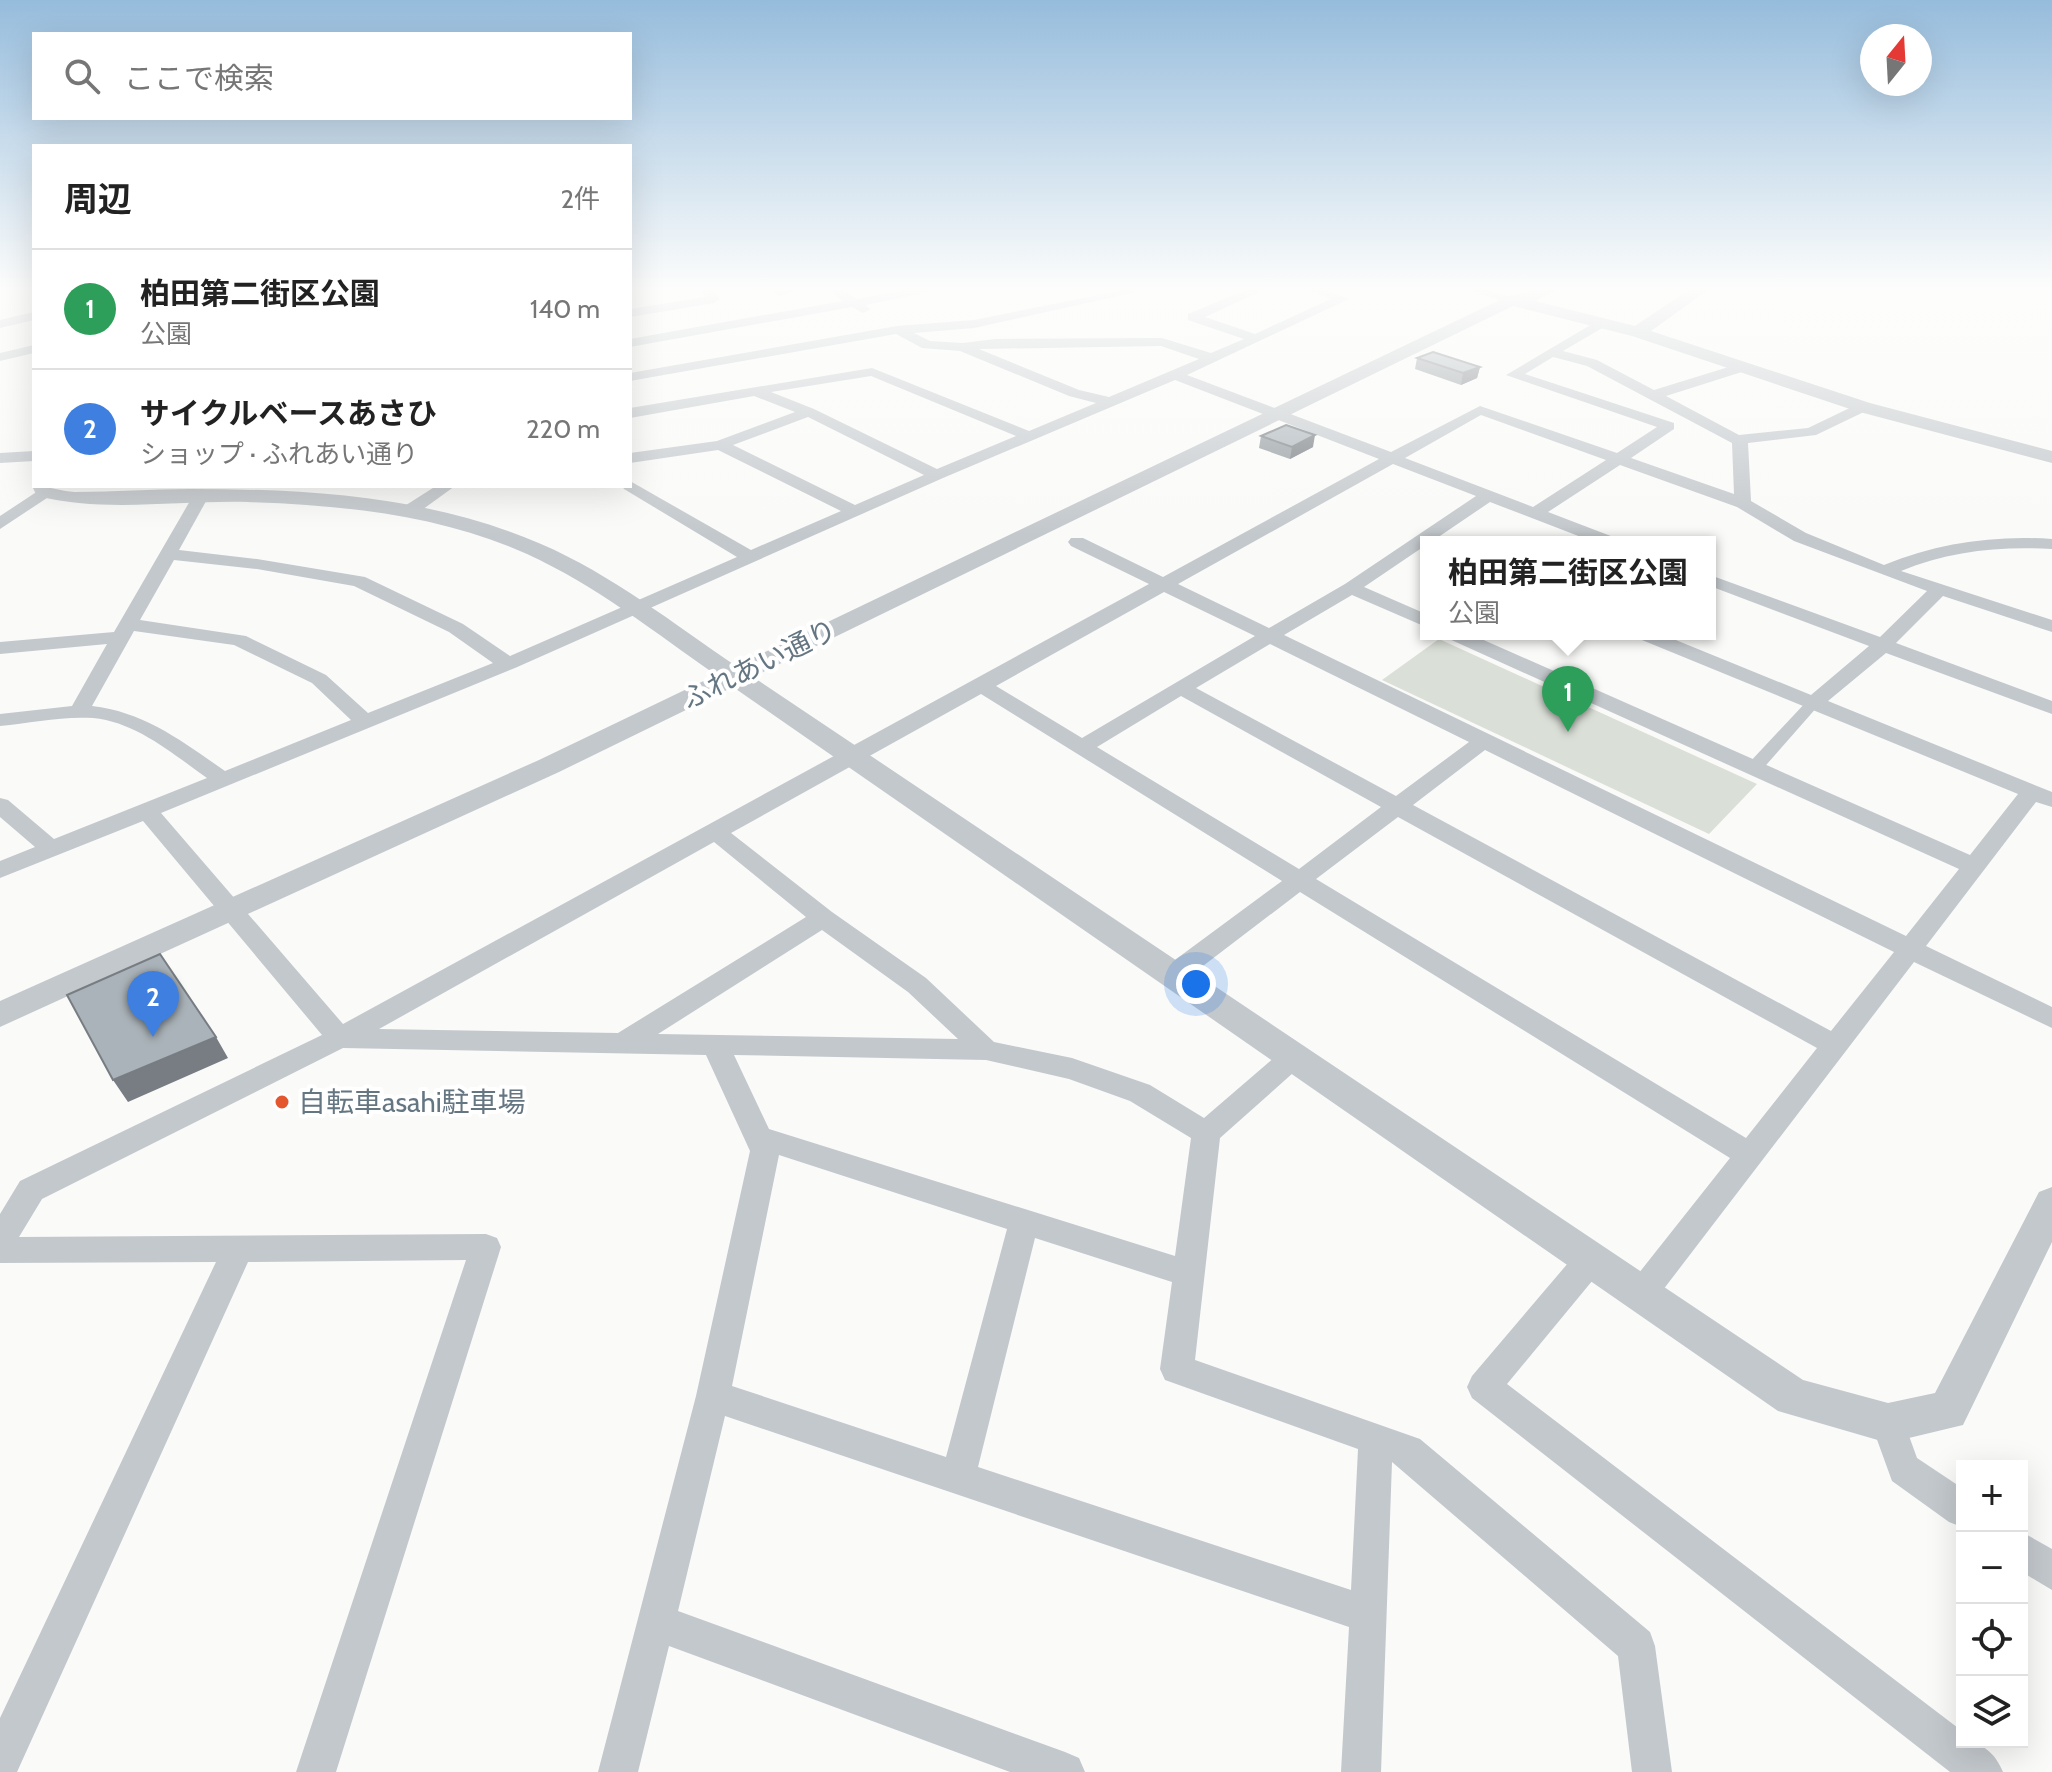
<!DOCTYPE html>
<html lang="ja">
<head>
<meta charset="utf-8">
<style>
	:root { --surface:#fff; --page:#f2f2f2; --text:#222; --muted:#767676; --line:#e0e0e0; --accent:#7c3aed }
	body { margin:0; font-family:Cabin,"Noto Sans JP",sans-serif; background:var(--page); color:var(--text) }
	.controls { position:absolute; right:24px; bottom:24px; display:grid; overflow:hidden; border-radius:0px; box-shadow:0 8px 32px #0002 }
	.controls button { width:72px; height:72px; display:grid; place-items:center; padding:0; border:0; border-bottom:2px solid var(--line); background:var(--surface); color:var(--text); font:40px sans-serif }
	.compass { position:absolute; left:1860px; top:24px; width:72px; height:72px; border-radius:50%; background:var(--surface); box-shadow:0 8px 32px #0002; rotate:18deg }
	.you { position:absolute; left:1196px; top:984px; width:28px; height:28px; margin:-20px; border:6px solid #fff; border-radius:50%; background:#1a73e8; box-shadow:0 0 0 12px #1a73e833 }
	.badge { display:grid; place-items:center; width:52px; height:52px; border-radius:50%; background:var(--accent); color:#fff; font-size:26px; font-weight:700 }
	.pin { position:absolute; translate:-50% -66px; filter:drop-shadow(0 2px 4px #0008) }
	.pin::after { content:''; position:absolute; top:42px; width:28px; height:24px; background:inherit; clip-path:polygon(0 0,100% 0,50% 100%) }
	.popup { position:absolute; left:1420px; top:536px; width:296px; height:104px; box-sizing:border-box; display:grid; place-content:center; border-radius:0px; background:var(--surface); filter:drop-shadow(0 2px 6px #0005); font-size:26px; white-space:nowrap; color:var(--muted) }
	.popup b { font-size:30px; color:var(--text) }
	.popup::after { content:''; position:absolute; left:50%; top:100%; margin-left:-16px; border:16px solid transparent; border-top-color:var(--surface) }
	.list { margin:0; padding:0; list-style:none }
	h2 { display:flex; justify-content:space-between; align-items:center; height:104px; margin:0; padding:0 32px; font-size:34px }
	h2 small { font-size:26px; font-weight:400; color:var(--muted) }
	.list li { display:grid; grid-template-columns:52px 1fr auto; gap:24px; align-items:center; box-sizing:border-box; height:120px; padding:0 32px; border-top:2px solid var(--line) }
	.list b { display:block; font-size:30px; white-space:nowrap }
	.list p { margin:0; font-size:26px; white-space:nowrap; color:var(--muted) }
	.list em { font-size:26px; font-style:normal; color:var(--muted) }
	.icon { flex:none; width:44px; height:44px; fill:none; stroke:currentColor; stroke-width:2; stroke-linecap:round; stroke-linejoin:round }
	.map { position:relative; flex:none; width:2052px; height:1772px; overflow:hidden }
	.search { position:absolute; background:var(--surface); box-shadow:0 8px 32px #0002; left:32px; top:32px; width:600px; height:88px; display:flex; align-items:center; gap:20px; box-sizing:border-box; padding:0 28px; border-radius:0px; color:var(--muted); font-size:30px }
	.panel { position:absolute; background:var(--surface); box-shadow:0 8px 32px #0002; left:32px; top:144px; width:600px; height:344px; border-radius:0px }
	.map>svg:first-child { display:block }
	.green { fill:#dadfd7 }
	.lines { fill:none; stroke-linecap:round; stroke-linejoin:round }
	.pedestrian { fill:#c3c8cc; fill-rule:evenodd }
	.minor { fill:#c3c8cc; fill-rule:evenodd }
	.tertiary { fill:#c3c8cc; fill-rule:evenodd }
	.wall { fill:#929a9f }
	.shaded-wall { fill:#777d82 }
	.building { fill:#aab3b9; stroke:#777d82; stroke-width:2 }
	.poi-dot { fill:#e4572e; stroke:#fff; stroke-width:3 }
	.labels { text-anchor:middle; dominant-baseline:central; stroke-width:8; stroke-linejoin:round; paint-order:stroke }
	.street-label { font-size:28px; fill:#657683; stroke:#fff }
	.poi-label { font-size:28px; fill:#657683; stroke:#fff; text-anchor:start }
</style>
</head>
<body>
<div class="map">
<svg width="2052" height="1772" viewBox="0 0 2052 1772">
	<rect width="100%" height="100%" fill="#fafaf8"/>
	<path class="green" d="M1439 639 1757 784 1709 834 1382 680Z"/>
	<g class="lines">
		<path class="pedestrian" d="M1813 698 1818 700 1821 703 1818 706 1760 772H1748L1746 768 1748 764 1808 700Z"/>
		<path class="minor" d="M697 287H710L720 299 714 303 630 317V309L705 297Z
			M785 287H811L779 296 773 292Z
			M825 287H839L857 299 922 287H950L866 305 870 309 863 313 852 307 630 347V339L843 301Z
			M1115 287H1130L1136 292 974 328 914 333 930 341 963 343 995 339 1162 338 1211 353 1244 339 1188 320V314L1253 287H1270L1205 317 1255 334 1331 299 1299 287H1318L1349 299 1187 375 1391 452 1480 406 1617 453 1657 427 1506 375 1599 320 1604 321V327L1563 351 1597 360 1654 390 1735 365H1745V371L1666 396 1739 435 1808 428 1858 404H1868V410L1816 435 1748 443 1751 501 1806 533 1884 565C1938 543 1994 535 2052 539V549C2000 546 1949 551 1901 571L2052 620V632L1943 596 1896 643 2052 701V714L1886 653 1828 701 2052 792V807L2036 802 1926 946 2052 1007V1028L1914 962 1653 1303 1642 1307 1631 1303 1626 1293 1631 1283 1730 1158 1300 892 1182 982 1173 984 1164 982 1160 975 1164 968 1282 881 981 694 731 833 832 912 926 978 994 1042 1072 1058 1150 1085 1204 1118 1283 1050 1293 1047 1303 1050 1307 1057 1303 1064 1220 1138 1195 1360 1420 1439 1650 1632 1655 1646 1672 1772H1632L1618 1656 1392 1462 1381 1772H1341L1349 1627 725 1416 678 1611 1065 1752 1079 1758 1085 1772H1010L669 1646 638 1772H598L696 1396 750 1151 706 1055 343 1048 42 1199 19 1237 486 1234 497 1238 501 1247 336 1772H296L466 1260 248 1262 17 1772H0V1718L216 1262 0 1263V1214L20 1181 322 1035 143 821 0 878V861L35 847 0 817V798L8 800 54 839 207 778C173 754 136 722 93 718 62 716 30 723 0 726V714L72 706 107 644 0 654V642L114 632 194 494 202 489 210 494 179 550 257 559 365 577 463 624 510 656 737 557 624 489 622 486H630V481L751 550 841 511 718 450 630 463V453L717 441 795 412 754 396 630 418V408L872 368 1029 431 1096 403 1069 396 960 351 922 348 896 334 630 381V373L897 326 974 320 1118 291ZM1161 346 1199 359 1109 397 1079 390 979 349ZM1553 357 1587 366 1732 443 1734 494 1631 458 1674 429V423L1525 374ZM871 376 1016 436 937 469 814 409 771 392ZM1175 380 1379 459 1163 577 1083 538H1071L1068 542 1071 546 1149 584 343 1024 161 813 515 668 943 478ZM1481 415 1606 460 1533 507 1405 458ZM808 417 924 475 855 505 733 445ZM1393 464 1476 496 1345 584 1269 628 1178 584ZM1620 465 1737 507 1794 541 1927 591 1880 637 1710 575V586L1869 646 1811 695 1661 634H1634L1637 638 2018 794 1970 855 1470 634H1444L1447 638 1959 869 1906 936 1284 635 1352 595 1426 627V614L1364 587 1426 545V542H1431L1490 502 1594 542H1619L1616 538 1548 512ZM174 560 257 569 354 586 449 632 493 663 368 713 326 675 246 636 140 620ZM1164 592 1255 636 1082 738 996 686ZM134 631 234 645 312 683 351 720 225 771C183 742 145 712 92 706ZM1270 644 1469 742 1396 796 1196 688ZM1181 696 1381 807 1299 869 1097 747ZM1485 750 1894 952 1831 1031 1413 805ZM1398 817 1817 1048 1746 1138 1316 879ZM714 842 806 917 618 1033 379 1029ZM822 930 908 992 958 1039 658 1034ZM734 1055 986 1060 1069 1079 1130 1101 1191 1138 1175 1256 769 1129ZM779 1155 1007 1229 946 1457 732 1386ZM1035 1238 1172 1282 1160 1369 1165 1380 1358 1449 1351 1590 978 1467Z
			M1459 287H1479L1518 300 1512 304Z
			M34 312V320L0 328V320Z
			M34 345V353L0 361V353Z
			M34 451V461L0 463V453Z
			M436 486H455L415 515H403L401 511 403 507Z
			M44 487 50 488 52 492 50 496 0 529V516Z
			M1591 1246 1602 1249 1607 1259 1602 1269 1507 1384 1962 1731V1742C1983 1742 1995 1753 2003 1772H1950L1472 1398 1467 1387 1472 1376 1580 1249Z
			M1888 1407 1900 1411 1917 1458 1962 1488V1527L1949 1522 1892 1481 1871 1423 1876 1411Z
			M2022 1532 2052 1549V1590L2022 1572Z"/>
		<path class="tertiary" d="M1543 287H1563L1535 301 1635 326 1693 287H1712L1651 331 1870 403 2052 451V463L1856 411 1632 336 1513 306 753 677 1803 1380 1888 1403 1935 1393 2039 1192 2052 1187V1242L1963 1425 1888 1443 1778 1411 733 687 559 772 0 1027V1001L539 760 716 675C656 633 595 585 527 554 440 515 343 505 248 502 179 500 104 513 37 496L32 486 34 483V486C49 486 60 491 75 492 113 492 152 489 190 489 309 489 430 496 541 544 611 574 674 624 736 666L1506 297Z"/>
	</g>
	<path class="wall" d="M1417 358 1480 367 1477 378 1461 385 1415 369Z
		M1261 436 1313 447 1290 459 1259 448Z"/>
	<path class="shaded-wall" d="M1480 367 1477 378 1461 385 1463 373Z
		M1315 435 1313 447 1290 459 1292 447Z
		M216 1037 228 1058 128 1102 113 1080Z"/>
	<path class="building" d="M1433 352 1480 367 1463 373 1417 358Z
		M1286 425 1315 435 1292 447 1261 436Z
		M160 954 216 1037 113 1080 67 995Z"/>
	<linearGradient id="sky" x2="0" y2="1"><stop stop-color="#96bcdc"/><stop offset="0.54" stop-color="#fdfdfc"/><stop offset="1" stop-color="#fdfdfc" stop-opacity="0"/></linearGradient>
	<rect width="2052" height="535" fill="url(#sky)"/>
	<circle class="poi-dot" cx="282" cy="1102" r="8"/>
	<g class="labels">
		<g class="street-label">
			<text transform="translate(759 664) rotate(-26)">ふれあい通り</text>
		</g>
		<g class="poi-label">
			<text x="298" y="1102">自転車asahi駐車場</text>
		</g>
	</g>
</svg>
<div class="controls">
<button>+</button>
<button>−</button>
<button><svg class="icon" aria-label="locate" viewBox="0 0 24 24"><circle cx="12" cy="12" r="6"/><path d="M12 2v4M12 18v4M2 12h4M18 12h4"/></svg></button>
<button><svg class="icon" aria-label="layers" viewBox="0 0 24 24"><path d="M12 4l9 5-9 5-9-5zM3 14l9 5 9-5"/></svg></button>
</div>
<svg class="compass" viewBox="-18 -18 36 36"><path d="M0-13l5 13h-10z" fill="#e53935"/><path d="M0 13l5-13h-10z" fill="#767676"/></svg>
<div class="you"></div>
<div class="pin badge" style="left:1568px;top:732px;background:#2e9e5b">1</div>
<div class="popup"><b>柏田第二街区公園</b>公園</div>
<div class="pin badge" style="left:153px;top:1037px;background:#3f7fe0">2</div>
<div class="search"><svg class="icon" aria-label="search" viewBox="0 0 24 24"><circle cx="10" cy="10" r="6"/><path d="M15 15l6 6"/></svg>ここで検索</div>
<section class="panel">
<h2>周辺<small>2件</small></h2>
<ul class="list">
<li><span class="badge" style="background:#2e9e5b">1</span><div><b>柏田第二街区公園</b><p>公園</p></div><em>140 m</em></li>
<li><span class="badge" style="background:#3f7fe0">2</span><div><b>サイクルベースあさひ</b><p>ショップ · ふれあい通り</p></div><em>220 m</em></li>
</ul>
</section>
</div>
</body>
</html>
